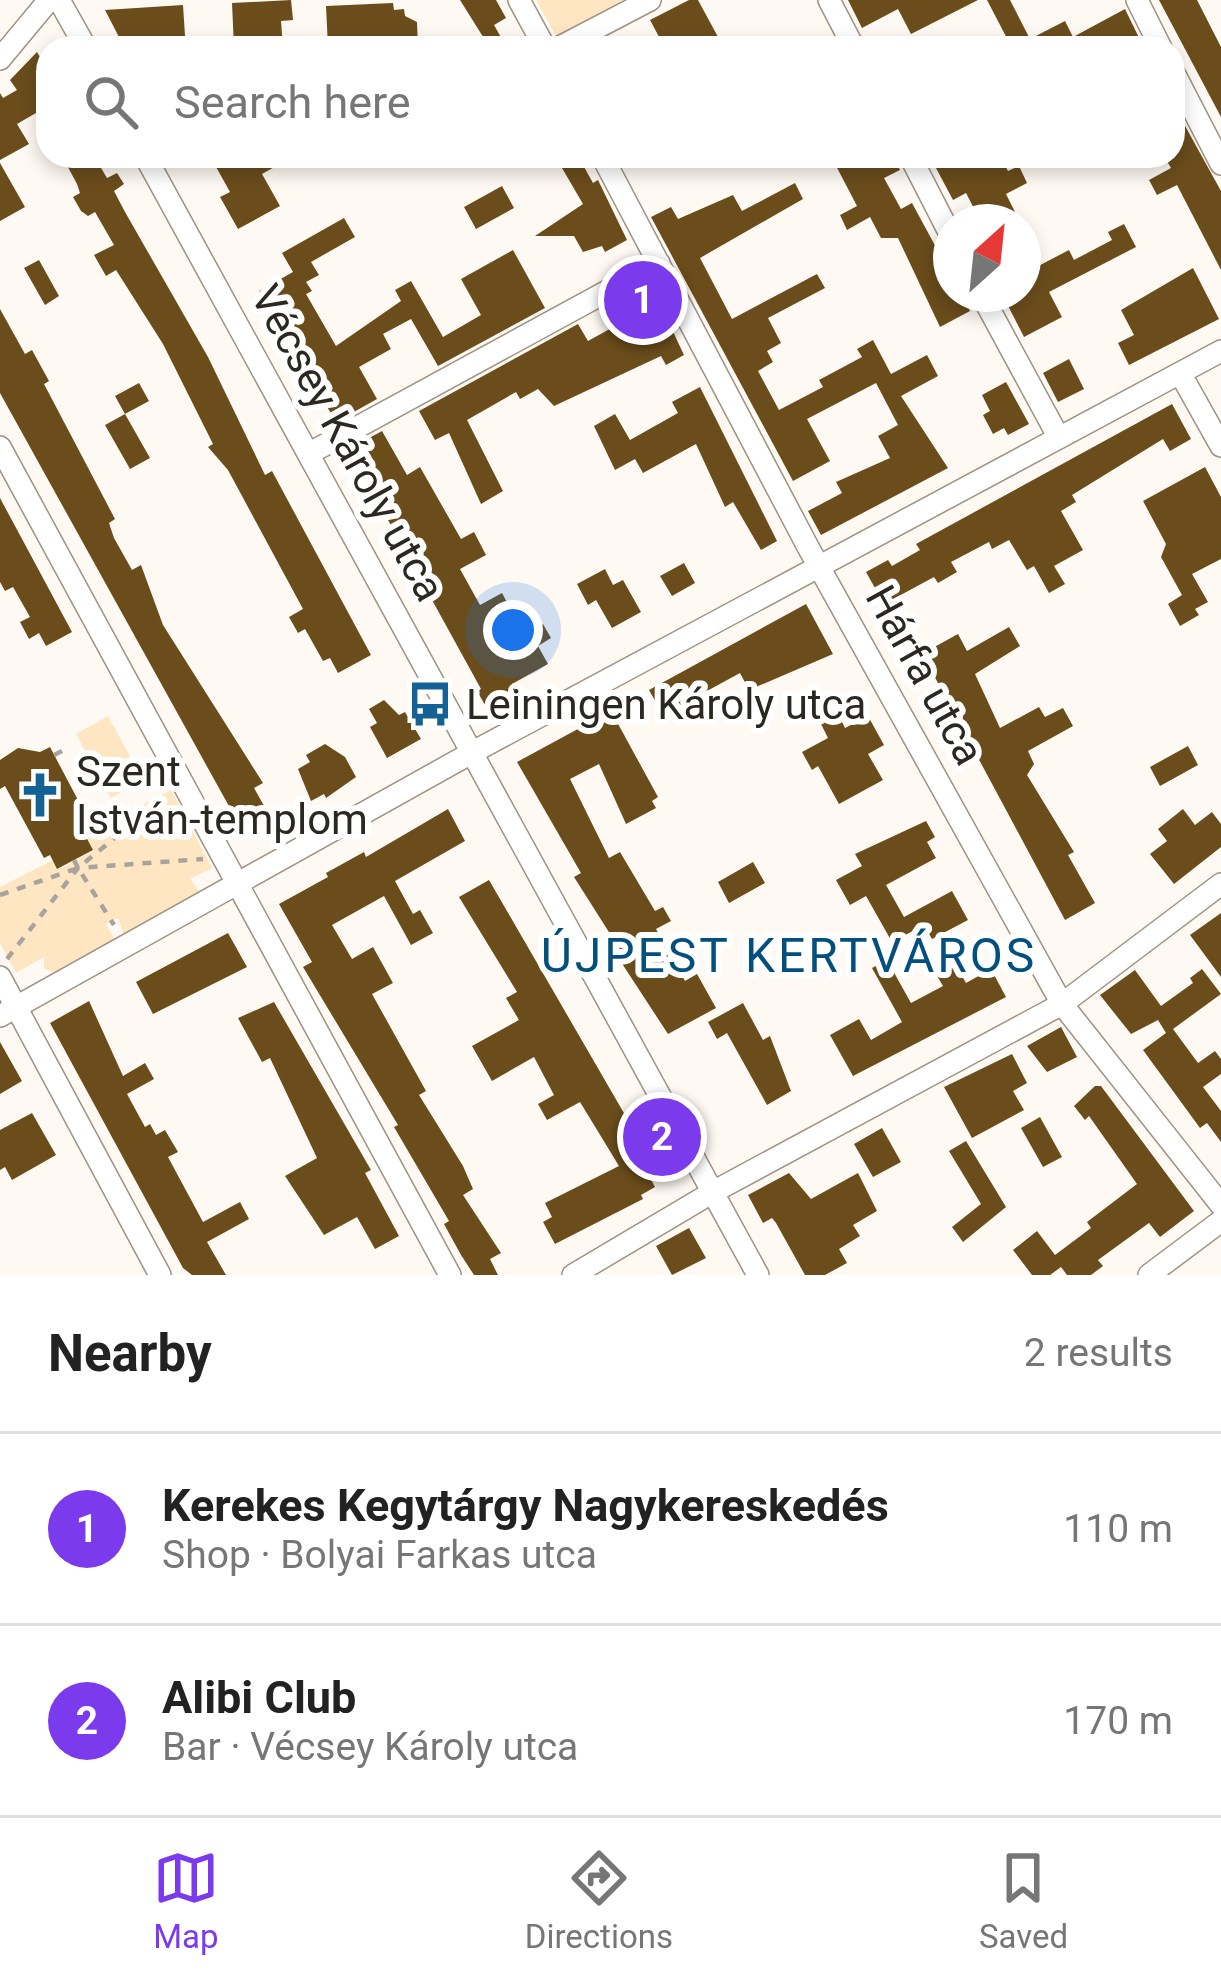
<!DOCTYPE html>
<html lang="en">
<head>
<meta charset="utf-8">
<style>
	:root { --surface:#fff; --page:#f6f6f6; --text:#222; --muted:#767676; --line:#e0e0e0; --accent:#7c3aed }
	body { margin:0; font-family:Roboto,sans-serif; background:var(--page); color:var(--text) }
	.compass { position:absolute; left:933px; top:204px; width:108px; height:108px; border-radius:50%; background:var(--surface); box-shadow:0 6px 18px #0003; rotate:27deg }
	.you { position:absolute; left:513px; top:630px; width:42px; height:42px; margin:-30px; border:9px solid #fff; border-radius:50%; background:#1a73e8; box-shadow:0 0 0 18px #1a73e833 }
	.badge { display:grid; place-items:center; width:78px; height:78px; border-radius:50%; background:var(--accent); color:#fff; font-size:39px; font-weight:700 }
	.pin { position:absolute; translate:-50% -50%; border:6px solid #fff; box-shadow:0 3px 12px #0006 }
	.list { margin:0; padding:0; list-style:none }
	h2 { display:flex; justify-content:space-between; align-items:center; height:156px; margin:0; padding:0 48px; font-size:51px }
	h2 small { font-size:39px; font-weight:400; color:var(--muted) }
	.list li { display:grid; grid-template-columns:78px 1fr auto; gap:36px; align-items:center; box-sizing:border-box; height:192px; padding:0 48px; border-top:3px solid var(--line) }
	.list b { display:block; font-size:45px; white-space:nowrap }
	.list p { margin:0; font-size:39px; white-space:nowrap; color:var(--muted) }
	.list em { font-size:39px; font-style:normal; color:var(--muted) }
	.icon { flex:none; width:66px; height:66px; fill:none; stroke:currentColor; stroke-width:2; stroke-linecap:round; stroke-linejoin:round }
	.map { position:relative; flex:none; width:1221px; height:1275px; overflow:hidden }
	.search { position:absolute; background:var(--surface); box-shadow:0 6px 18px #0003; left:36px; right:36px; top:36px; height:132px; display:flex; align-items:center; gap:30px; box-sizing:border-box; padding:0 42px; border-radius:36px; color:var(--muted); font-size:45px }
	.sheet { height:540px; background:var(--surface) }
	nav { display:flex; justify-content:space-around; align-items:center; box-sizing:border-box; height:168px; border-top:3px solid var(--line); background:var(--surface); font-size:33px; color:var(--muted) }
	nav a { display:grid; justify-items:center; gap:6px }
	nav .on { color:var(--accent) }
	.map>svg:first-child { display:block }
	.green { fill:#ffe6c3 }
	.building { fill:#6b4d1c }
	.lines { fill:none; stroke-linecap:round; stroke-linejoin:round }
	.minor-casing { stroke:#9d9283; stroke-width:24 }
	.path { stroke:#a8a49d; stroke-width:4.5; stroke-dasharray:9 9; stroke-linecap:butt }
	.minor { stroke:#fff; stroke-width:21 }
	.labels { text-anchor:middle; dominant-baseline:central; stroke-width:12; stroke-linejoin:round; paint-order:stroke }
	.street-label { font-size:42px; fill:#2b2721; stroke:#fff }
	.poi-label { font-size:42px; fill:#2b2721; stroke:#fff; text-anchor:start }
	.quarter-label { font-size:48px; letter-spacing:3px; fill:#034f7d; stroke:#fff }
</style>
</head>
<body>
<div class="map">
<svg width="1221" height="1275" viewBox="0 0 1221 1275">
	<rect width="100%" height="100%" fill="#fef9f2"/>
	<path class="green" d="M536 0H634L558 39Z
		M108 716 143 780 111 798 76 734Z
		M171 790 212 868 190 879 200 892 195 899 124 936 118 918 106 924 115 940 56 973 44 969V957L16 973 0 943V887L53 860 58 870 93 851 85 835Z"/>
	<path class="building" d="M291 0 293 20 281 21 283 48H234L232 3Z
		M460 0H496L506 18 494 25 507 48H490Z
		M689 0H698L724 48H680L677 42 665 48 650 20Z
		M848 0H978L911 34 898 9 862 28Z
		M987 0H1010L1030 39 1065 21 1073 37 1125 9 1144 48H1012Z
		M1159 0H1197L1221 47V117Z
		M393 3 394 10 404 9 405 16 417 22 418 48 328 47 326 6Z
		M183 5 185 36 120 39 105 10Z
		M37 52 48 71V106L17 124 29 144 0 160V93L3 98 17 90 10 80Z
		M1173 104 1221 191V270L1177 185 1157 195 1149 180 1171 168 1164 156H1173Z
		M62 156H94L107 178 117 173 124 184 114 191 125 212 208 357 265 475 272 471 371 655 338 673 330 658 323 661 305 629 298 633 289 617 303 609 228 470 208 447 213 444 163 344 116 270 106 276 94 255 114 245 95 212 88 216 81 211 73 197 80 193 77 184Z
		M232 156H294L262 174 280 206 238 229 220 197 230 192 215 165Z
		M555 156H578L593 183 598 180 627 240 605 252 602 246 583 252 574 236H535L583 204Z
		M845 156H893L900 170 884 178 901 209 912 203 951 275V294H961L970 311 940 327 898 238H881L870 217 847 230 840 215 857 206 834 162Z
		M959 156H1000L1008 171 1019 166 1027 183 1006 194 1020 222H981L966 193 953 200 936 168Z
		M0 163 25 207 0 221Z
		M795 183 803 199 700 258 732 319 817 274 825 288 768 318 781 343 767 351 773 362 758 371 779 410 823 387 819 380 862 357 857 349 873 340 891 374 927 355 938 376 901 396 948 468 821 535 808 511 842 493 836 482 890 458 878 436 898 425 876 383 807 419 830 461 793 481 651 217 671 207 678 219 733 195 742 211Z
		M502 186 514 208 476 229 464 207Z
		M344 218 355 237 311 262 319 275 306 282 312 291 306 294 336 346 401 301 395 290 411 281 443 337 481 315 461 279 513 250 545 308 438 366 411 319 383 334 391 349 359 367 377 399 336 422 259 291 293 272 282 253Z
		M1124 224 1136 247 1049 292 1062 317 1024 337 1002 294H1023V274L1069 250 1074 260 1112 240 1108 232Z
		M39 260 59 296 45 305 24 268Z
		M1193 268 1219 319 1129 365 1118 343 1134 335 1121 310Z
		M651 285 684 355 666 365 661 356 554 406 538 389 520 399 516 392 467 420 503 491 481 504 449 433 435 440 419 411 578 324 588 341 626 320 616 303Z
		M0 309 25 354 32 350 49 381 44 384 115 519 109 523 114 538 132 570 141 565 163 625 263 783 254 788 272 820 245 835 0 393Z
		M1069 359 1084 389 1058 402 1043 373Z
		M1006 382 1029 424 1008 435 1004 428 993 434 983 415 990 411 982 395Z
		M139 383 149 401 125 414 115 396Z
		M700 387 777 541 761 550 733 502 725 507 696 444 643 473 635 459 615 470 594 426 615 414 630 440 678 413 672 402Z
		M1172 404 1191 439 1170 451 1163 439 1072 495 1076 502 1061 511 1083 550 1054 566 1065 584 1049 593 1034 566 1027 570 1009 540 992 549 989 542 951 562 957 572 938 583 934 577 884 604 866 572 888 560 892 566 920 550 916 544Z
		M125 414 150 458 130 469 105 425Z
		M382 431 407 475 420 467 461 539 474 532 486 555 460 569 480 605 502 593 524 634 543 624 551 638 538 646 548 664 512 684 518 696 489 712 477 691 481 689 349 449Z
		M1205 467 1221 497V559L1192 574 1208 602 1195 609 1199 615 1180 626 1168 604 1182 595 1161 557 1166 544 1143 501Z
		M0 498 72 632 46 646 39 633 29 639 20 622 30 617 13 587 5 591 0 582Z
		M684 563 695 583 672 596 660 576Z
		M605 569 613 585 623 580 641 612 612 628 596 600 588 605 577 584Z
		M806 604 833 654 749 690 740 673 663 715 649 690Z
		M1009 627 1020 646 975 674 1000 728 1039 707 1045 717 1063 708 1073 726 1028 751 1034 764 1027 775 1074 852 1068 855 1095 903 1065 920 931 670 936 667 927 651 958 634 967 651Z
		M384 700 399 715 405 712 421 739 387 758 370 727 377 723 369 709Z
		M836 710 845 728 868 716 884 745 868 754 883 780 839 804 818 766 812 770 802 752 828 738 819 720Z
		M611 711 658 797 652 801 656 808 626 824 599 764 570 779 609 858 620 852 655 911 663 907 671 921 656 929 685 981 697 974 716 1008 668 1034 621 962 626 959 574 877 581 873 517 762Z
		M325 744 345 757 356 777 326 798 324 794 311 801 298 769 310 762 306 755Z
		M1188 746 1198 765 1160 786 1150 767Z
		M50 747 87 817 78 822 93 850 57 869 50 855 44 858 5 786 0 789V760L18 748 40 752Z
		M448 809 465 841 395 881 413 914 420 910 433 933 411 945 384 896 332 925 352 959 373 947 393 983 372 994 426 1091 419 1095 463 1166 473 1189 463 1195 501 1253 490 1259 498 1275H474L461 1255 444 1224 449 1221 394 1127 398 1125 303 967 312 962 279 904 328 877 326 873 364 852 366 857Z
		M1183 809 1195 825 1212 812 1221 824V847L1174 884 1150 854 1167 841 1158 829Z
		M926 821 935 837 927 842 936 858 886 885 904 917 952 891 968 920 932 939 924 925 892 942 866 896 850 905 836 880 862 866 855 854Z
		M753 862 765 883 729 903 718 882Z
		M489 880 632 1127 638 1124 646 1139 633 1146 655 1187 641 1195 643 1199 555 1244 543 1222 552 1217 545 1203 619 1166 580 1102 547 1120 538 1104 554 1095 534 1057 492 1081 472 1046 519 1020 506 998 517 992 459 897Z
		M1221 913V977L1190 935Z
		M228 933 247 967 153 1014 136 982Z
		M949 954 966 983 991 969 1006 997 853 1076 830 1035 859 1019 871 1040 902 1022 872 968 887 960 911 1003 943 986 930 964Z
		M1202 969 1221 994 1173 1029 1198 1063 1215 1051 1221 1059V1074L1203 1087 1221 1111V1142L1207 1123 1200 1128 1143 1050 1166 1033 1158 1020 1131 1034 1100 995 1135 970 1161 1006 1193 983 1190 978Z
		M89 1001 123 1076 145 1063 154 1079 127 1094 145 1127 150 1124 156 1135 165 1130 178 1152 168 1157 203 1222 240 1202 249 1219 207 1242 226 1275H192L183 1268 50 1023Z
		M274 1002 371 1170 365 1173 399 1236 375 1249 357 1217 324 1235 285 1176 317 1158 270 1058 262 1062 238 1018Z
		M743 1003 763 1040 770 1036 791 1091 767 1105 727 1033 717 1039 708 1022Z
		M1061 1027 1077 1057 1047 1072 1027 1046Z
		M0 1042 22 1081 0 1094Z
		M1012 1054 1027 1083 1013 1091 1024 1110 972 1138 944 1087Z
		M1095 1086H1101L1194 1211 1160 1237 1149 1223 1098 1260 1103 1266 1091 1275H1067L1061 1267 1050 1275H1032L1013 1250 1037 1231 1055 1255 1091 1228 1087 1222 1137 1184 1089 1116 1085 1120 1074 1106Z
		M32 1113 56 1155 12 1180 5 1167 0 1170V1130Z
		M1040 1117 1062 1157 1043 1167 1021 1128Z
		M882 1128 901 1162 873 1177 854 1144Z
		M966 1141 1006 1207 963 1242 952 1227 981 1204 949 1151Z
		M789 1173 811 1199 858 1173 877 1211 853 1225 860 1236 839 1249 847 1263 825 1275H805L776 1223 772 1218 763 1223 748 1195Z
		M689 1228 706 1258 672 1275 656 1246Z"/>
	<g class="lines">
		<g class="minor-casing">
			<path id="minor" d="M59 0 86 48
				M519 0 545 48
				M829 0 854 48
				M1137 0 1161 48
				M558 48 650 0
				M0 59 49 0
				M1173 71 1221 164
				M145 156 758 1275
				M602 156 808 547 1062 1004 1221 1205
				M910 156 951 236
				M981 294 1059 438
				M1180 373 1221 446
				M0 447 450 1275
				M310 453 659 263
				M0 977 160 1275
				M0 1016 473 752 1221 351
				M573 1275 713 1192 1062 1004 1221 884
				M1149 1275 1221 1221"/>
		</g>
		<path class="path" d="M54 755 62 751
			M74 860 78 868 166 796
			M0 895 78 868 114 925
			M7 959 78 868 203 859"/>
		<use href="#minor" class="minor"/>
	</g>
	<defs>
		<g id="bus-bare" transform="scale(3.6)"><path d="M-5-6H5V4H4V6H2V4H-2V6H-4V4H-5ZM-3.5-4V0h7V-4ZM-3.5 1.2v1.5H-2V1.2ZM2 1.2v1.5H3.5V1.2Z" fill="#146194" stroke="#fff" stroke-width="2.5" paint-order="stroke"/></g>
		<g id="church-bare" transform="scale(3.6)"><path d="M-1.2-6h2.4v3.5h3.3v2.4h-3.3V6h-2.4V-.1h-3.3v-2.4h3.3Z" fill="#146194" stroke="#fff" stroke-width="2.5" paint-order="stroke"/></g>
	</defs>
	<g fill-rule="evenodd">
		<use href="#bus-bare" x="430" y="704"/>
		<use href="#church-bare" x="40" y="795"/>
	</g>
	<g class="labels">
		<g class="street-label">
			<text transform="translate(348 443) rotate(61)">Vécsey Károly utca</text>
			<text transform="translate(925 675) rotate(61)">Hárfa utca</text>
		</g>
		<g class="poi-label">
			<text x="466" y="704">Leiningen Károly utca</text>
			<text x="76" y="771">Szent<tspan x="76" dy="48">István-templom</tspan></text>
		</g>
		<g class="quarter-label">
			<text x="789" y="955">ÚJPEST KERTVÁROS</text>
		</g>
	</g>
</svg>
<svg class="compass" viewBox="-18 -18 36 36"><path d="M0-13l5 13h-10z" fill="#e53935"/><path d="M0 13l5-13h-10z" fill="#767676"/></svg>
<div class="you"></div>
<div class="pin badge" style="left:643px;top:300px">1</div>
<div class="pin badge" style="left:662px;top:1137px">2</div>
<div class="search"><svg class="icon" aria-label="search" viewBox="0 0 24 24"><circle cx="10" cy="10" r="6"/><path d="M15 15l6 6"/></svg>Search here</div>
</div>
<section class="sheet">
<h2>Nearby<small>2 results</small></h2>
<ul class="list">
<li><span class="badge">1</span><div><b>Kerekes Kegytárgy Nagykereskedés</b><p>Shop · Bolyai Farkas utca</p></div><em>110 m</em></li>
<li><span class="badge">2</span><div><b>Alibi Club</b><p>Bar · Vécsey Károly utca</p></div><em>170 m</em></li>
</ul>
</section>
<nav>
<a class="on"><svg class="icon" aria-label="map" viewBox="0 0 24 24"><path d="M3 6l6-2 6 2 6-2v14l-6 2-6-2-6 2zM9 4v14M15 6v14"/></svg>Map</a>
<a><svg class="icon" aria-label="directions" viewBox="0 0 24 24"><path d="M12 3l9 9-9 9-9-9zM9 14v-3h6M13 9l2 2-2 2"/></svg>Directions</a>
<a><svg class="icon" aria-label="saved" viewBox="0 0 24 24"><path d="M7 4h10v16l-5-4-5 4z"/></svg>Saved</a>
</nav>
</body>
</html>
